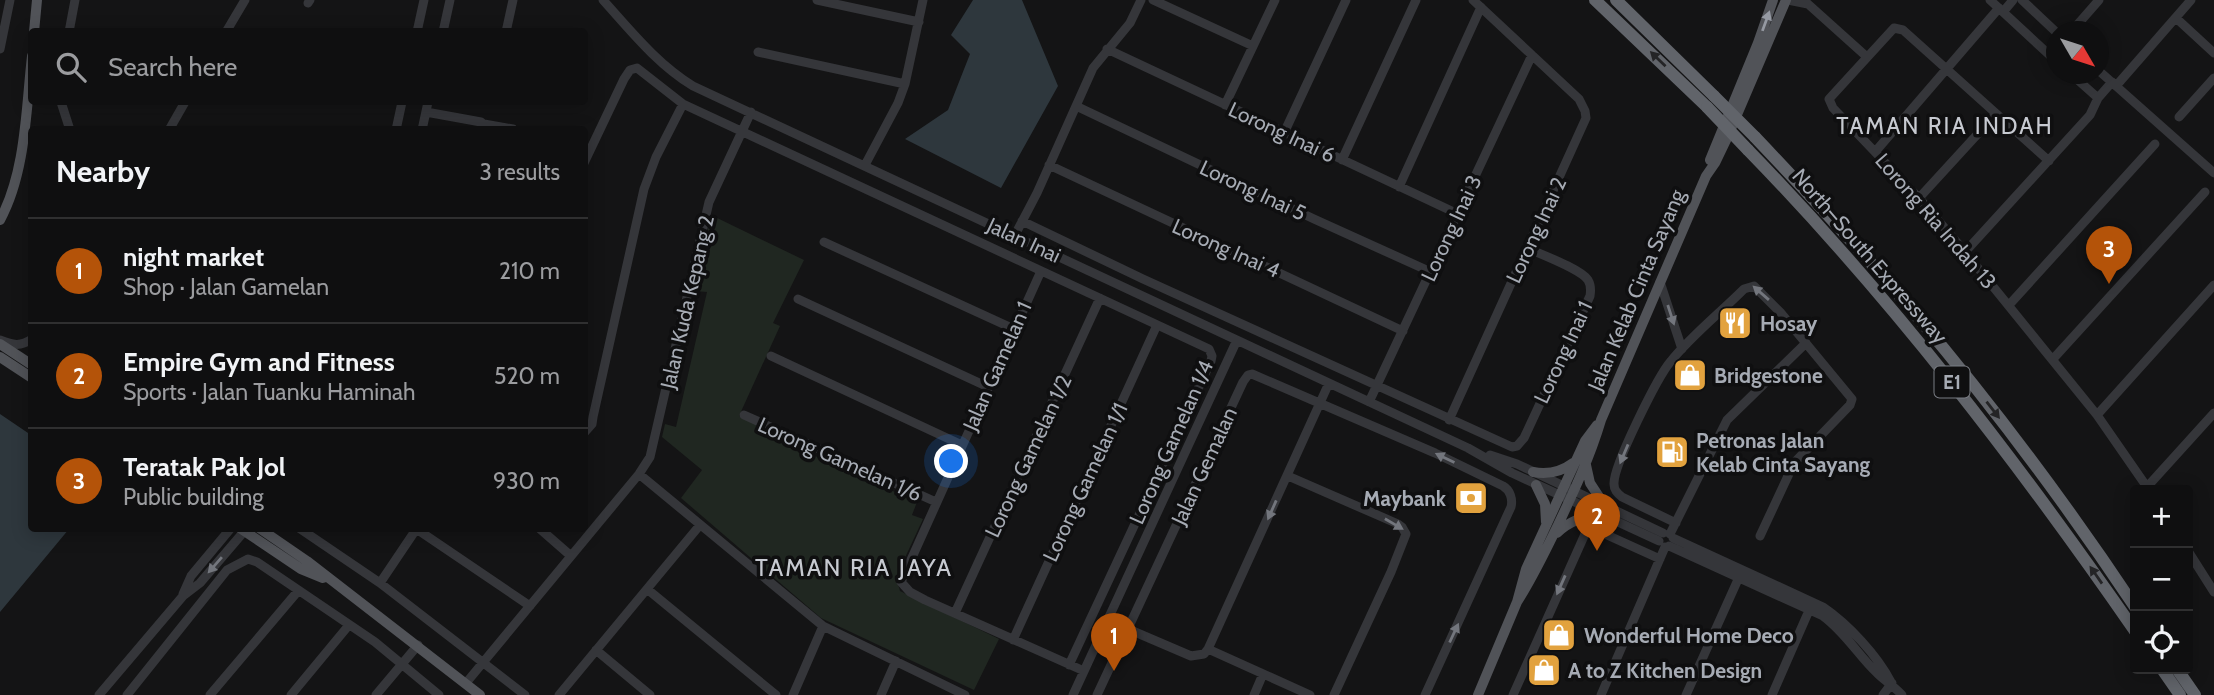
<!DOCTYPE html>
<html lang="en">
<head>
<meta charset="utf-8">
<style>
	:root { --surface:#0f0f10; --page:#181819; --text:#f1f3f6; --muted:#9b9c9f; --line:#2f2f30; --accent:#b45309 }
	body { margin:0; font-family:Cabin,sans-serif; background:var(--page); color:var(--text) }
	.controls { position:absolute; right:21px; bottom:21px; display:grid; overflow:hidden; border-radius:7px; box-shadow:0 4px 18px #0003 }
	.controls button { width:63px; height:63px; display:grid; place-items:center; padding:0; border:0; border-bottom:2px solid var(--line); background:var(--surface); color:var(--text); font:35px sans-serif }
	.compass { position:absolute; left:2046px; top:21px; width:63px; height:63px; border-radius:50%; background:var(--surface); box-shadow:0 4px 18px #0003; rotate:129deg }
	.you { position:absolute; left:952px; top:462px; width:24px; height:24px; margin:-18px; border:5px solid #fff; border-radius:50%; background:#1a73e8; box-shadow:0 0 0 10px #1a73e833 }
	.badge { display:grid; place-items:center; width:46px; height:46px; border-radius:50%; background:var(--accent); color:#fff; font-size:23px; font-weight:700 }
	.pin { position:absolute; translate:-50% -58px; filter:drop-shadow(0 2px 4px #0008) }
	.pin::after { content:''; position:absolute; top:37px; width:24px; height:21px; background:inherit; clip-path:polygon(0 0,100% 0,50% 100%) }
	.list { margin:0; padding:0; list-style:none }
	h2 { display:flex; justify-content:space-between; align-items:center; height:91px; margin:0; padding:0 28px; font-size:30px }
	h2 small { font-size:23px; font-weight:400; color:var(--muted) }
	.list li { display:grid; grid-template-columns:46px 1fr auto; gap:21px; align-items:center; box-sizing:border-box; height:105px; padding:0 28px; border-top:2px solid var(--line) }
	.list b { display:block; font-size:26px; white-space:nowrap }
	.list p { margin:0; font-size:23px; white-space:nowrap; color:var(--muted) }
	.list em { font-size:23px; font-style:normal; color:var(--muted) }
	.icon { flex:none; width:38px; height:38px; fill:none; stroke:currentColor; stroke-width:2; stroke-linecap:round; stroke-linejoin:round }
	.map { position:relative; flex:none; width:2214px; height:695px; overflow:hidden }
	.search { position:absolute; background:var(--surface); box-shadow:0 4px 18px #0003; left:28px; top:28px; width:560px; height:77px; display:flex; align-items:center; gap:18px; box-sizing:border-box; padding:0 24px; border-radius:7px; color:var(--muted); font-size:26px }
	.panel { position:absolute; background:var(--surface); box-shadow:0 4px 18px #0003; left:28px; top:126px; width:560px; height:406px; border-radius:7px }
	.map>svg:first-child { display:block }
	.green { fill:#202721 }
	.water { fill:#2e373d }
	.lines { fill:none; stroke-linecap:round; stroke-linejoin:round }
	.minor { stroke:#35363a; stroke-width:9 }
	.major { stroke:#515358; stroke-width:10 }
	.highway { stroke:#61646a; stroke-width:12 }
	.highway-bridge { stroke:#61646a; stroke-width:12 }
	.oneway { fill:#9599a2 }
	.oneway2 { fill:#242426 }
	.oneway3 { fill:#73767d }
	.labels { text-anchor:middle; dominant-baseline:central; stroke-width:7; stroke-linejoin:round; paint-order:stroke }
	.shield { fill:#0f0f10; stroke:#797c83; stroke-width:2 }
	.shield-label { font-size:19px; font-weight:bold; fill:#a6abb4 }
	.street-label { font-size:21px; fill:#a6abb4; stroke:#0f0f10 }
	.poi-label { font-size:21px; font-weight:bold; fill:#a6abb4; stroke:#0f0f10; text-anchor:start }
	.neighbourhood-label { font-size:23px; letter-spacing:2px; fill:#c7cad1; stroke:#0f0f10 }
	.quarter-label { font-size:24px; letter-spacing:2px; fill:#c7cad1; stroke:#0f0f10 }
</style>
</head>
<body>
<div class="map">
<svg width="2214" height="695" viewBox="0 0 2214 695">
	<rect width="100%" height="100%" fill="#141415"/>
	<path class="green" d="M711 215 804 260 773 323 780 326 739 416 785 437 784 442 917 502 912 515 923 519 896 577 900 591 999 639 974 690 821 618 681 498 702 470 662 437 665 424 676 427 707 292 695 291Z"/>
	<path class="water" d="M973 0H1022L1058 86 1001 188 905 139 948 110 970 54 951 35Z
		M0 414 31 435 32 528 69 529 0 612Z"/>
	<g class="lines">
		<path class="minor" d="M603 0C631 31 657 64 693 86L1468 448 1512 473 1659 541
			M817 0 919 22
			M1153 0 1253 46
			M1788 0 1808 4 1867 57
			M1990 0 2056 61
			M2022 0 2056 32
			M308 3 310 0
			M2003 12 2013 0
			M2176 18 2214 53
			M69 32 75 0
			M226 32 245 0
			M417 32 424 0
			M443 32 450 0
			M506 32 513 0
			M2071 32 2099 0
			M0 49 10 0
			M1107 49 1458 214
			M758 52 905 84
			M2098 70 2214 173
			M2071 74 2098 98
			M2116 86 2191 0
			M61 102 70 130
			M1225 105 1275 0
			M1076 106 1314 219 1431 272
			M426 112 481 122 484 125 485 130
			M2179 117 2214 78
			M484 124 513 129
			M169 130 185 102
			M396 130 402 102
			M422 130 428 102
			M1284 133 1346 0
			M1875 152 1999 8
			M1342 160 1416 0
			M2049 161 1903 30 1894 28 1829 99 1833 108 1919 198 1965 252 2097 415 2149 490
			M584 163 624 79 630 70 637 68 683 104 1209 349 1212 356 1211 361 1069 665
			M865 165 898 103 905 84 923 0
			M1049 165 1403 331
			M1399 187 1481 7
			M1919 198 1996 114
			M1022 221 1143 279 1512 447 1517 446 1524 438 1590 296C1591 290 1591 285 1588 280 1581 269 1540 254 1527 248
			M1015 235 1037 193 1093 68 1130 23 1141 0
			M824 242 1014 329
			M1965 252 2090 115 2098 98 2112 82
			M1041 271 901 582 910 592 925 600 1084 671
			M1660 282 1682 349
			M798 299 988 387
			M2009 305 2155 144
			M0 340C13 345 20 347 32 339
			M771 356 962 445
			M2053 359 2205 192
			M1369 402 1532 55
			M744 415 936 502
			M2097 415 2214 285
			M1449 420 1586 118 1585 111 1579 99 1473 0
			M584 433 592 424 593 417 644 189 656 157 683 104
			M1490 455 1517 464 1663 533
			M639 474 823 626 965 695
			M1288 476 1398 524 1402 527 1406 534 1391 572 1334 695
			M2147 487 2214 413
			M1676 523 1622 497C1617 493 1614 490 1614 484 1613 466 1658 376 1671 361 1692 335 1720 313 1744 289L1754 286 1781 313 1852 399 1850 405 1794 463 1760 536
			M299 528 380 583 525 695
			M415 528 530 606
			M539 528 571 556
			M1670 534 1727 420 1806 343
			M1673 538 1823 607C1848 624 1877 655 1891 682
			M1669 546 1823 616C1845 632 1858 655 1877 673 1885 681 1894 686 1902 695
			M2188 551 2214 592
			M380 583 417 528
			M647 589 776 695
			M183 594 191 576 231 528
			M955 613 1100 298
			M1107 620 1191 656 1204 654 1208 649 1329 383
			M1013 640 1157 325
			M1208 649 1310 695
			M596 650 650 695
			M466 683 639 474 650 457 709 202 751 112
			M99 695 183 596 200 583 247 528
			M127 695 227 570 248 559 257 562 375 642 439 695
			M210 695 298 591
			M291 695 349 625
			M376 695 418 645
			M559 695 700 525
			M793 695 823 626
			M881 695 896 661
			M1073 695 1237 340
			M1097 695 1243 382 1248 375 1252 374 1435 453 1503 486C1510 490 1513 499 1511 507L1425 695
			M1254 695 1263 674
			M1513 695 1585 534 1592 530H1596L1660 559
			M1601 695 1665 547
			M1686 695 1740 575
			M1772 695 1811 606
			M1883 695 1892 683"/>
		<path class="major" d="M34 32 37 0
			M1710 160 1758 43 1773 0
			M0 220C26 172 26 109 32 56
			M0 344 32 365
			M0 357 32 378
			M1586 465 1590 483 1605 506
			M1533 472C1549 475 1561 472 1573 463
			M1536 485 1545 504 1546 522
			M240 528 301 569 323 578
			M259 528 307 561 480 695
			M1557 533C1569 521 1584 516 1601 515
			M1517 602C1533 577 1545 552 1558 525 1574 491 1590 457 1601 420L1706 176 1715 163 1727 138 1786 0
			M1478 695 1517 602 1526 569 1585 441 1597 425"/>
		<path class="highway" d="M1595 0 1707 107
			M1616 0 1714 96
			M1755 137C1810 195 1864 253 1915 314 1994 407 2067 505 2135 607
			M1748 150C1892 298 2017 461 2135 631
			M2162 669 2180 695
			M2177 669 2195 695"/>
		<path class="highway-bridge" d="M1714 96 1755 137
			M1707 107 1748 150"/>
	</g>
	<defs><path id="oneway-solid" d="M-6-.8H1V-3.2L6.5 0L1 3.2V.8H-6Z" transform="scale(1.75)"/></defs>
	<use class="oneway" href="#oneway-solid" transform="translate(1766 21) rotate(-70)"/>
	<g class="oneway2">
		<use href="#oneway-solid" transform="translate(1658 59) rotate(-136)"/>
		<use href="#oneway-solid" transform="translate(1993 410) rotate(52)"/>
		<use href="#oneway-solid" transform="translate(2096 575) rotate(-125)"/>
	</g>
	<g class="oneway3">
		<use href="#oneway-solid" transform="translate(1761 293) rotate(-139)"/>
		<use href="#oneway-solid" transform="translate(1671 315) rotate(72)"/>
		<use href="#oneway-solid" transform="translate(1624 454) rotate(113)"/>
		<use href="#oneway-solid" transform="translate(1445 458) rotate(-154)"/>
		<use href="#oneway-solid" transform="translate(1272 510) rotate(114)"/>
		<use href="#oneway-solid" transform="translate(1394 524) rotate(30)"/>
		<use href="#oneway-solid" transform="translate(215 565) rotate(131)"/>
		<use href="#oneway-solid" transform="translate(1561 585) rotate(114)"/>
		<use href="#oneway-solid" transform="translate(1454 633) rotate(-65)"/>
	</g>
	<defs>
		<g id="restaurant-square" transform="scale(1.75)"><rect x="-9" y="-9" width="18" height="18" rx="4" fill="#e2a23e" stroke="#0f0f10"/><path d="M-5-6h1v4h1v-4h1v4h1v-4h1v5L-1.5 .5V6h-2V.5L-5-1ZM5-6V6H3V1.5H1.5Q1.5-4 5-6Z" fill="#fff"/></g>
		<g id="shop-square" transform="scale(1.75)"><rect x="-9" y="-9" width="18" height="18" rx="4" fill="#e2a23e" stroke="#0f0f10"/><path d="M-5-2.5h2.3a2.7 3.5 0 0 1 5.4 0H5L5.5 6h-11ZM-1.5-2.5h3a1.5 2.3 0 0 0-3 0Z" fill="#fff"/></g>
		<g id="fuel-square" transform="scale(1.75)"><rect x="-9" y="-9" width="18" height="18" rx="4" fill="#e2a23e" stroke="#0f0f10"/><path d="M-5.5-6h7V0h2V4h1.3V-2.5L3-4.5l.8-.8L6-3V5H2.5V1h-1V6h-7ZM-4.2-4.7v3.2H.2V-4.7Z" fill="#fff"/></g>
		<g id="bank-square" transform="scale(1.75)"><rect x="-9" y="-9" width="18" height="18" rx="4" fill="#e2a23e" stroke="#0f0f10"/><path d="M-6-4H6V4H-6ZM0-2.3a2.3 2.3 0 1 0 0 4.6a2.3 2.3 0 1 0 0-4.6Z" fill="#fff"/></g>
	</defs>
	<g fill-rule="evenodd">
		<use href="#restaurant-square" x="1735" y="323"/>
		<use href="#shop-square" x="1690" y="375"/>
		<use href="#fuel-square" x="1672" y="452"/>
		<use href="#bank-square" x="1471" y="498"/>
		<use href="#shop-square" x="1559" y="635"/>
		<use href="#shop-square" x="1544" y="670"/>
	</g>
	<g class="labels">
		<rect class="shield" x="1934.5" y="366.5" width="35" height="31" rx="5"/>
		<g class="shield-label">
			<text x="1952" y="382">E1</text>
		</g>
		<g class="street-label">
			<text transform="translate(1282 132) rotate(25)">Lorong Inai 6</text>
			<text transform="translate(1253 190) rotate(25)">Lorong Inai 5</text>
			<text transform="translate(1936 221) rotate(49)">Lorong Ria Indah 13</text>
			<text transform="translate(1451 228) rotate(-65)">Lorong Inai 3</text>
			<text transform="translate(1536 230) rotate(-65)">Lorong Inai 2</text>
			<text transform="translate(1024 240) rotate(25)">Jalan Inai</text>
			<text transform="translate(1226 248) rotate(24)">Lorong Inai 4</text>
			<text transform="translate(1870 256) rotate(49)">North–South Expressway</text>
			<text transform="translate(1636 290) rotate(-67)">Jalan Kelab Cinta Sayang</text>
			<text transform="translate(687 302) rotate(-77)">Jalan Kuda Kepang 2</text>
			<text transform="translate(1563 352) rotate(-65)">Lorong Inai 1</text>
			<text transform="translate(997 366) rotate(-66)">Jalan Gamelan 1</text>
			<text transform="translate(1171 442) rotate(-66)">Lorong Gamelan 1/4</text>
			<text transform="translate(1028 456) rotate(-65)">Lorong Gamelan 1/2</text>
			<text transform="translate(840 459) rotate(24)">Lorong Gamelan 1/6</text>
			<text transform="translate(1204 466) rotate(-65)">Jalan Gemalan</text>
			<text transform="translate(1085 482) rotate(-65)">Lorong Gamelan 1/1</text>
		</g>
		<g class="poi-label">
			<text x="1760" y="323">Hosay</text>
			<text x="1714" y="375">Bridgestone</text>
			<text x="1696" y="440">Petronas Jalan<tspan x="1696" dy="24">Kelab Cinta Sayang</tspan></text>
			<text x="1446" y="498" text-anchor="end">Maybank</text>
			<text x="1584" y="635">Wonderful Home Deco</text>
			<text x="1568" y="670">A to Z Kitchen Design</text>
		</g>
		<g class="neighbourhood-label">
			<text x="1945" y="126">TAMAN RIA INDAH</text>
		</g>
		<g class="quarter-label">
			<text x="854" y="567">TAMAN RIA JAYA</text>
		</g>
	</g>
</svg>
<div class="controls">
<button>+</button>
<button>−</button>
<button><svg class="icon" aria-label="locate" viewBox="0 0 24 24"><circle cx="12" cy="12" r="6"/><path d="M12 2v4M12 18v4M2 12h4M18 12h4"/></svg></button>
</div>
<svg class="compass" viewBox="-18 -18 36 36"><path d="M0-13l5 13h-10z" fill="#e53935"/><path d="M0 13l5-13h-10z" fill="#9b9c9f"/></svg>
<div class="you"></div>
<div class="pin badge" style="left:1114px;top:671px">1</div>
<div class="pin badge" style="left:1597px;top:551px">2</div>
<div class="pin badge" style="left:2109px;top:284px">3</div>
<div class="search"><svg class="icon" aria-label="search" viewBox="0 0 24 24"><circle cx="10" cy="10" r="6"/><path d="M15 15l6 6"/></svg>Search here</div>
<section class="panel">
<h2>Nearby<small>3 results</small></h2>
<ul class="list">
<li><span class="badge">1</span><div><b>night market</b><p>Shop · Jalan Gamelan</p></div><em>210 m</em></li>
<li><span class="badge">2</span><div><b>Empire Gym and Fitness</b><p>Sports · Jalan Tuanku Haminah</p></div><em>520 m</em></li>
<li><span class="badge">3</span><div><b>Teratak Pak Jol</b><p>Public building</p></div><em>930 m</em></li>
</ul>
</section>
</div>
</body>
</html>
